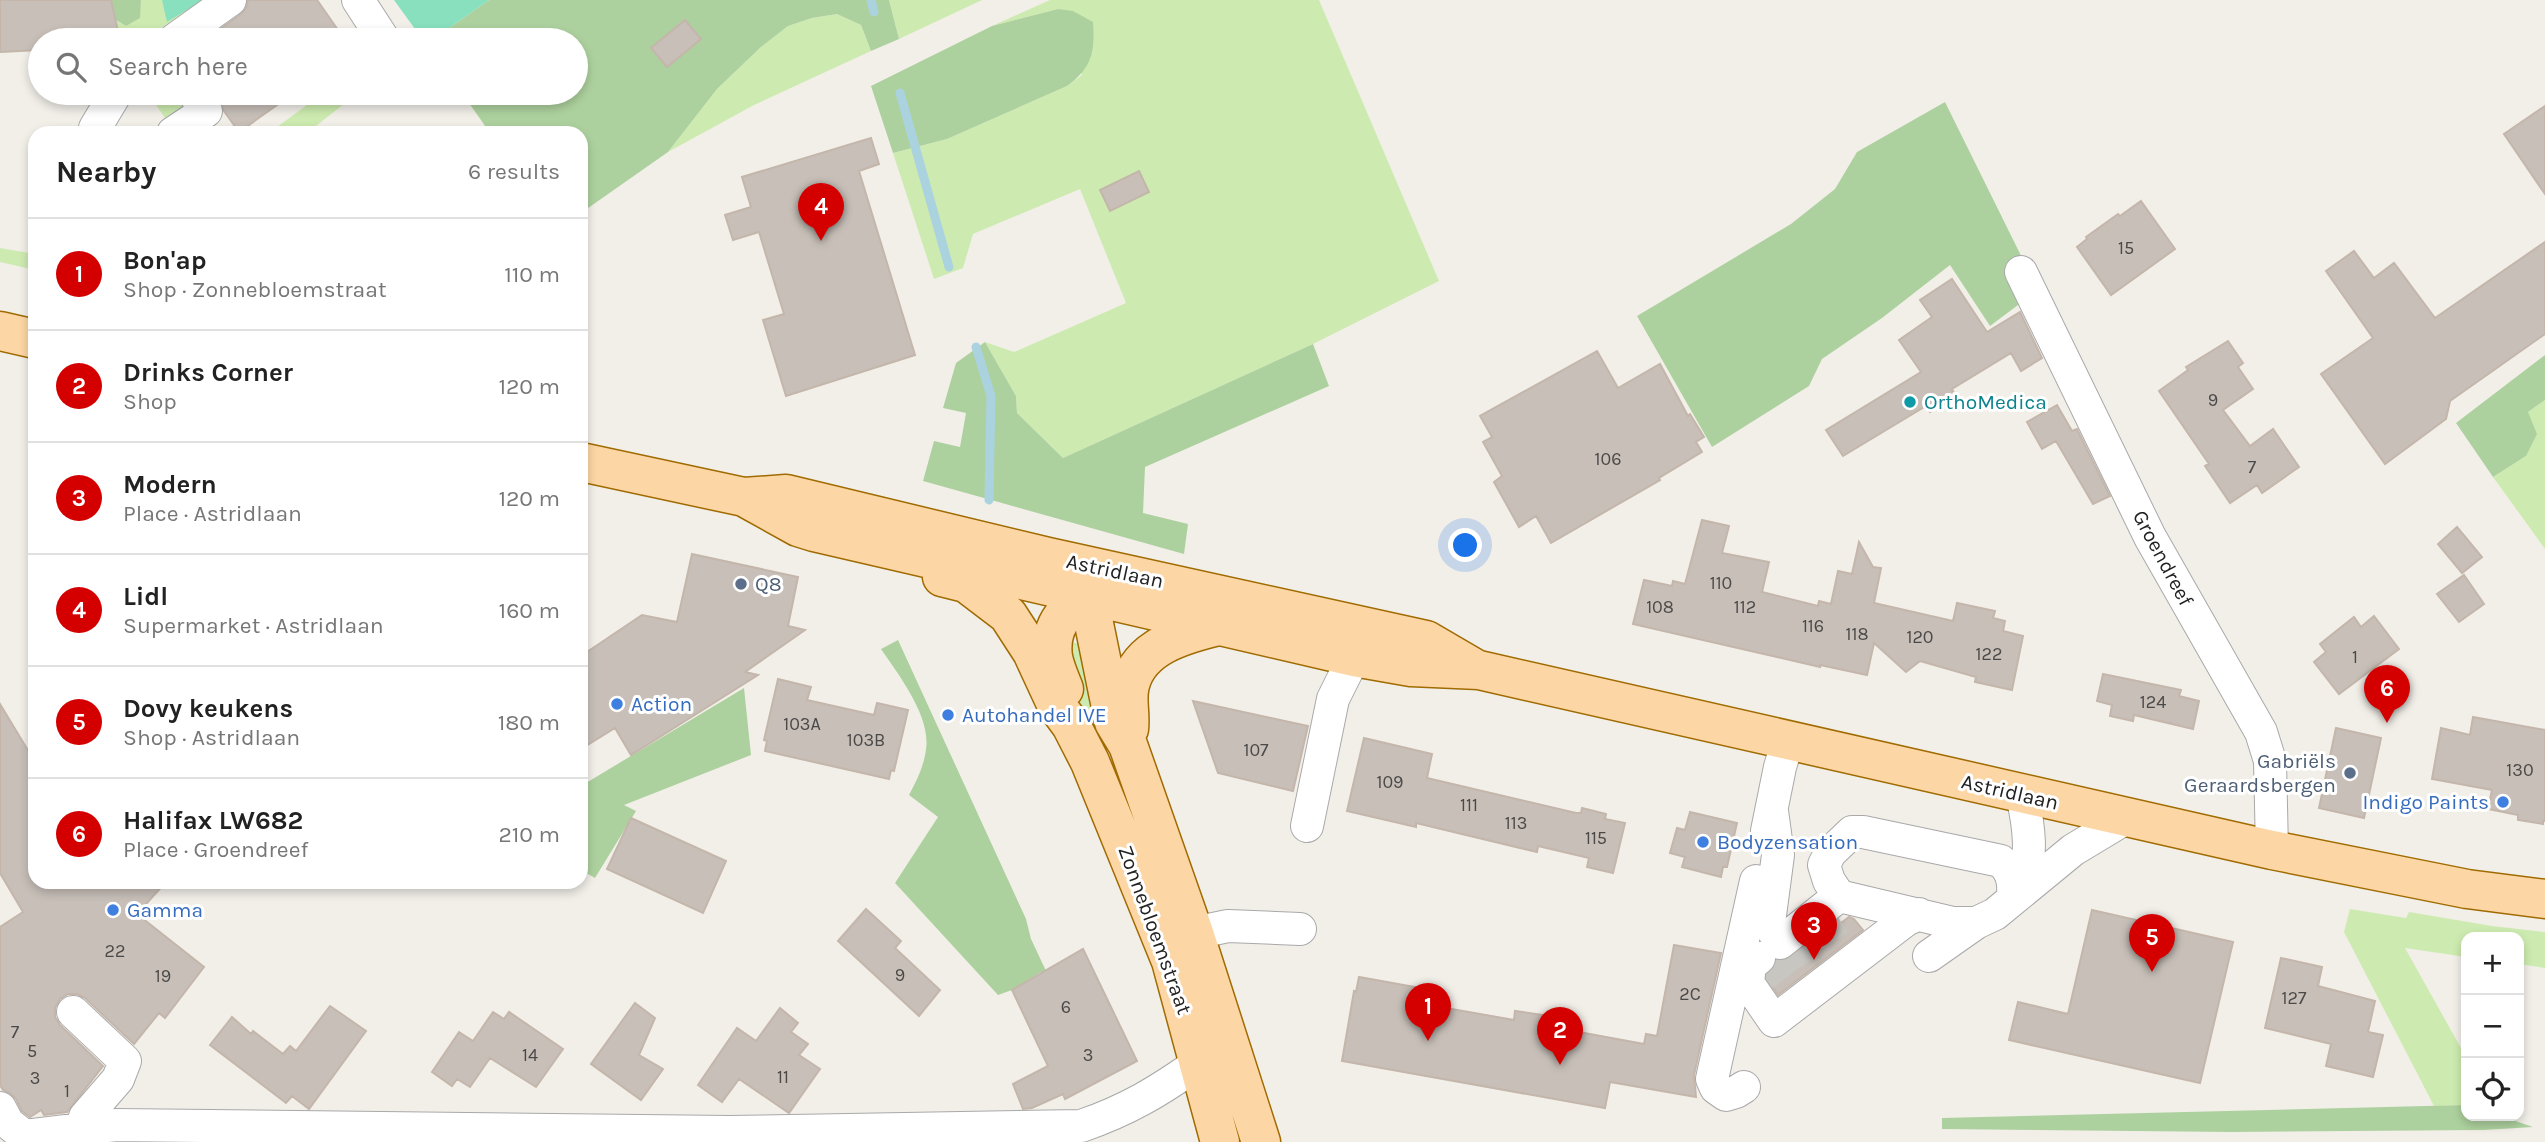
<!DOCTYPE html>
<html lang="en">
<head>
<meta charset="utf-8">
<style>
	:root { --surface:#fff; --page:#f2f2f2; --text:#222; --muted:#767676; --line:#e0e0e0; --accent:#d40000 }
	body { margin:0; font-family:Karla,sans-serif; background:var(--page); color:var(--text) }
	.controls { position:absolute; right:21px; bottom:21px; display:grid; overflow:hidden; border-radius:14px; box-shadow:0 4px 10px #0003 }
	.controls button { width:63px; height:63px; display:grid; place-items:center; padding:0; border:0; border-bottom:2px solid var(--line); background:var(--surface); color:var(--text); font:35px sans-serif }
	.you { position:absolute; left:1466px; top:546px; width:24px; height:24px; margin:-18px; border:5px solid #fff; border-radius:50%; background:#1a73e8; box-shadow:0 0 0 10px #1a73e833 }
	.badge { display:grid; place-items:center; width:46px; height:46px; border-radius:50%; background:var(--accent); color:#fff; font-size:23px; font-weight:700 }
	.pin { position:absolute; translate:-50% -58px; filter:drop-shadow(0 2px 4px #0008) }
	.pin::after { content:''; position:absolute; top:37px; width:24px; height:21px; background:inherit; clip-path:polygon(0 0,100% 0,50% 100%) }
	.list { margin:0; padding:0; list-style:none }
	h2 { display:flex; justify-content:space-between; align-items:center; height:91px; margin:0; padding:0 28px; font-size:30px }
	h2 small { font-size:23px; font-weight:400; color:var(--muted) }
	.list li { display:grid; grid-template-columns:46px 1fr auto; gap:21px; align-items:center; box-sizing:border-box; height:112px; padding:0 28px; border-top:2px solid var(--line) }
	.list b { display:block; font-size:26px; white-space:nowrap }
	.list p { margin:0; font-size:23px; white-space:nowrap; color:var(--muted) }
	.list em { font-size:23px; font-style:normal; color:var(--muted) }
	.icon { flex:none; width:38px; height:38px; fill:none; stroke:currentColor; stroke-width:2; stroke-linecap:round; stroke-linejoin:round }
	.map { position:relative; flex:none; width:2545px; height:1142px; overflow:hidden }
	.search { position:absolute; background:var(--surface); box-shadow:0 4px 10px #0003; left:28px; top:28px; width:560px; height:77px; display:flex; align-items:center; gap:18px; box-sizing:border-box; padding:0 24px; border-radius:38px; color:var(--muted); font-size:26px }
	.panel { position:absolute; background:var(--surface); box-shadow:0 4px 10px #0003; left:28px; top:126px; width:560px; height:763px; border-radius:21px }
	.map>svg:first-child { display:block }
	.grass { fill:#cdebb0 }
	.forest { fill:#add19e }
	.pitch { fill:#88e0be }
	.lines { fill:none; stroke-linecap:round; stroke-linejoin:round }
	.stream { stroke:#aad3df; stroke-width:9 }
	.building { fill:#c7bfb8; stroke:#c4b6ab; stroke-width:2 }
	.minor-tunnel { stroke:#c8c6c1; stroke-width:32; stroke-dasharray:32 16; stroke-linecap:butt }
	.minor-casing { stroke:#a9a9a9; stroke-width:34 }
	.major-casing { stroke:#a06b00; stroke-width:41 }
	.minor { stroke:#fff; stroke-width:32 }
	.major { stroke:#fcd6a4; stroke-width:38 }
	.culture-dot { fill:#0f9aa8; stroke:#fff; stroke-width:2.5 }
	.service-dot { fill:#5c6f8a; stroke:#fff; stroke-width:2.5 }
	.shop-dot { fill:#3f7fe0; stroke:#fff; stroke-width:2.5 }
	.labels { text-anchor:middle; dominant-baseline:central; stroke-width:6; stroke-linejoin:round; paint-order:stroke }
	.number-label { font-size:18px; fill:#4b4948 }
	.culture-label { font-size:21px; fill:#0d838f; stroke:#fff; text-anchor:start }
	.street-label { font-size:21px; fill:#222; stroke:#fff }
	.service-label { font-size:21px; fill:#4e5e75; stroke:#fff; text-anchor:start }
	.shop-label { font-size:21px; fill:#366cbe; stroke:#fff; text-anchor:start }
</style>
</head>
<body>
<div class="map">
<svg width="2545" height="1142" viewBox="0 0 2545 1142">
	<rect width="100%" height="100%" fill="#f2efe9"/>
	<path class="grass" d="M141 0H203L143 40H118L116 20 126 26 139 18Z
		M889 0H982L899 39Z
		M1050 0H1319L1439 281 1313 344 1063 458 1017 413 1016 396 985 342 1014 352 1126 303 1080 189 973 234 963 268 934 279 893 153 947 139 1067 86 1082 75 1058 9 992 26Z
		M837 14 861 25 871 51 754 105 668 152 717 89 761 47 788 26 812 18Z
		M148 93H176L188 111 169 124Z
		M323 93H358L307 133H269Z
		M0 248 35 254V270L0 262Z
		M2545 400V549L2493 477 2526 456 2528 412Z
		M1066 640 1089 647 1104 727 1100 745 1067 674Z
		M2350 909 2406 918 2409 912 2492 926 2545 932V968L2519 964V937H2466V957L2405 948 2466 1057V1105L2434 1106 2344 932Z"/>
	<path class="forest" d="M111 0H141L140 18 126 26 116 20Z
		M489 0H889L899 39 871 51 861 25 837 14 812 18 788 26 761 47 717 89 668 152 581 213V133H490L462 93H576V40H432Z
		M1058 9 1073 11 1093 22C1095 52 1092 68 1067 86L947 139 893 153 871 86 992 26Z
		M1945 102 2038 290 1990 326 1950 265 1882 318 1822 359 1809 386 1712 447 1637 316 1791 224 1835 189 1857 152Z
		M985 342 1016 396 1017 413 1063 458 1313 344 1329 386 1145 467 1143 513 1188 524 1184 554 923 481 934 441 960 447 966 413 943 408 956 363Z
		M2545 355V400L2528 412 2537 434 2526 456 2493 477 2456 423Z
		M898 640 1026 919 1031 939 1047 973 1043 975 1041 972 1012 990 998 995 895 883 938 817 909 795C917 780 924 766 926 749 931 717 899 675 881 649Z
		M744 688 751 755 624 805 636 811 595 878 581 870V786Z
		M2466 1105V1116H2501L2533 1127 2484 1130 2232 1132 1942 1129V1118Z"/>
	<path class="pitch" d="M162 0H203L167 22Z
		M394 0H489L432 40H423Z"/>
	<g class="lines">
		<path class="stream" d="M871 0 874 12
			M900 93 949 267
			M976 347 991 396 989 500"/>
	</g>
	<path class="building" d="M0 0H111L120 40H40V50L0 52Z
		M248 0H317L345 40H205L241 14 246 8Z
		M685 20 701 39 667 67 651 48Z
		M216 93H294L239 132 224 111Z
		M2545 106V194L2504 134Z
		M871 138 879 164 859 171 915 355 786 396 763 320 784 314 759 232 733 240 725 215 751 207 742 177Z
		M1139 171 1149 192 1110 211 1100 190Z
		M2141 201 2175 249 2111 295 2077 247 2087 239 2086 237 2118 214 2120 216Z
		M2545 242V334L2450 401 2446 419 2385 464 2321 374 2373 338 2326 271 2354 251 2374 278 2394 263 2435 318Z
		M1952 279 1987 332 2020 312 2042 358 2021 371 2011 353 1952 389 1956 397 1930 412 1926 406 1843 456 1826 430 1921 372 1899 340 1932 317 1920 300Z
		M2228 341 2243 363 2238 367 2253 389 2223 410 2250 446 2273 429 2299 467 2262 493 2257 485 2230 503 2205 466 2209 464 2159 391 2188 370 2186 367Z
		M1597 351 1618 388 1660 364 1688 416 1690 414 1704 437 1696 442 1702 452 1659 478 1660 480 1551 543 1536 516 1519 527 1494 482 1502 476 1483 442 1492 437 1480 416Z
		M2057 405 2072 431 2077 429 2110 496 2093 504 2056 441 2042 449 2027 422Z
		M1702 520 1729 526 1722 553 1769 562 1762 592 1818 606 1819 601 1831 604 1838 571 1852 574 1859 542 1873 567 1881 568 1874 603 1953 621 1957 603 1995 611 1993 618 2005 621 2003 631 2023 636 2012 690 1975 682 1976 677 1920 661 1906 672 1874 643 1867 675 1820 665V667L1633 624 1644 580 1672 586 1673 581 1685 584Z
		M2457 527 2482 557 2462 573 2438 544Z
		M692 554 798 577 788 626 805 630 745 672 758 675 631 755 615 728 581 749V656L642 615 677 622Z
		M2464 575 2484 604 2459 622 2437 594Z
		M2374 616 2399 649 2339 694 2314 662 2326 652 2320 644 2354 617 2361 627Z
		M2103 674 2181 690 2179 696 2199 701 2193 729 2134 715 2133 721 2110 716 2112 705 2097 701Z
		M778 679 811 687 807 700 874 715 877 703 908 710 894 771 891 770 889 779 765 751 767 741 764 740Z
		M1193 701 1308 726 1293 791 1218 773Z
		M0 704 35 762V882H166L137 914 204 967 165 1018 159 1013 134 1044 85 998 77 994H68L60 999 55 1008V1017L60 1025 103 1066 67 1112 44 1115 41 1110 30 1117 22 1111 16 1099 10 1093 3 1090 0 1085V927L23 912 0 873Z
		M2473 717 2545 730V821H2543V824L2518 820V815L2488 809 2492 790 2432 779 2441 728 2470 735Z
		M2336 728 2381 738 2364 818 2319 808Z
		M1364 738 1432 754 1427 778 1576 813H1581L1582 808 1606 814 1605 819 1625 823 1613 873 1587 867 1589 858 1538 846 1537 852 1416 823V827L1347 811Z
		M1690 812 1737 823 1727 867H1723L1721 877 1682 867 1685 857 1670 853 1677 828 1685 830Z
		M631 818 726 861 703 913 607 869Z
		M866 909 901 941 895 948 940 990 919 1016 838 941Z
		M2092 910 2233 942 2200 1083 2009 1040 2018 1002 2068 1014Z
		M1849 917 1854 919 1863 930 1778 995 1767 979Z
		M1674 945 1721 953 1694 1075 1696 1097 1610 1082 1605 1108 1342 1061 1354 991 1356 992 1359 977 1415 987 1412 1002 1514 1020 1515 1011 1543 1015 1541 1025 1644 1044 1646 1034 1657 1036Z
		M1083 949 1137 1061 1065 1099 1063 1094 1032 1108 1023 1109 1013 1084 1048 1066 1012 990Z
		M2281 958 2322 967 2318 986 2375 1001 2368 1032 2383 1035 2373 1077 2326 1066 2331 1044 2265 1028Z
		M635 1003 655 1018 639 1055 663 1069 641 1100 591 1064Z
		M330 1006 366 1031 309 1109 292 1096 286 1103 210 1045 232 1017 251 1034 253 1031 283 1054 290 1046 296 1051Z
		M780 1008 798 1023 791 1032 808 1044 799 1055 820 1069 789 1113 739 1079 722 1102 698 1085 737 1028 756 1041Z
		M493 1012 504 1019 509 1012 563 1049 536 1087 490 1058 470 1087 457 1079 452 1086 432 1072 459 1032 473 1041Z"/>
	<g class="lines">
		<path class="minor-tunnel" d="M1817 914 1849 964
			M1785 939 1818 988
			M1762 956 1797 1004"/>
		<g class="minor-casing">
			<path id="minor" d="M358 0 384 40
				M174 40 230 0
				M95 128 116 93
				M173 133 206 111 194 93
				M2021 272 2150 537 2261 732 2270 761 2272 850
				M2022 795C2030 830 2032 854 2023 889
				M1772 811 1778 855 1769 923 1780 943 1839 896 1953 923H1976L1995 914 2073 850 2126 818
				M1307 826 1333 699 1354 657
				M1767 831 1780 767 1788 740
				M1839 896 1829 881 1824 865 1830 853 1852 832H1863L2001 861C2013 873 2014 882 2013 899
				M1194 933 1228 926 1300 929
				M1929 956 1976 923
				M1759 958 1750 965 1748 983 1774 1021 1906 920 1919 914
				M73 1012 125 1061 118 1079 85 1117 81 1129
				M1744 1087 1736 1092 1726 1095 1716 1088 1712 1079 1756 881
				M0 1108 8 1123 32 1142
				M25 1136 116 1125 729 1132 1081 1126C1128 1110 1159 1091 1200 1062"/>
		</g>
		<g class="major-casing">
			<path id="major" d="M0 331 35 339
				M581 462 744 497 786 494 1048 557 1426 640 1474 668
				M744 497 798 527 814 532 1354 657 1411 667 1479 670 2272 850 2467 889 2545 899
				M1078 576 1093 619 1114 722 1128 745 1194 933 1261 1142
				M942 577 966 583 1008 615 1032 652 1057 706 1071 725 1090 762 1171 961 1220 1142
				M1064 689C1060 679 1055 668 1053 657 1048 620 1074 598 1106 590
				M1129 729C1131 714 1126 699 1130 685 1139 646 1185 634 1218 626"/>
		</g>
		<use href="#minor" class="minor"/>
		<use href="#major" class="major"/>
	</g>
	<circle class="culture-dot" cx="1910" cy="402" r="7"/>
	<g class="service-dot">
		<circle cx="741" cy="584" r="7"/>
		<circle cx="2350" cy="773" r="7"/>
	</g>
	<g class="shop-dot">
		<circle cx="617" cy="704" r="7"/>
		<circle cx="948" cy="715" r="7"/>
		<circle cx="2503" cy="802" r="7"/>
		<circle cx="1703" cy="842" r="7"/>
		<circle cx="113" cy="910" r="7"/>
	</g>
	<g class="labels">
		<g class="number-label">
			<text x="2126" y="248">15</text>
			<text x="2213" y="400">9</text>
			<text x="1608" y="459">106</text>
			<text x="2252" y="467">7</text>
			<text x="1721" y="583">110</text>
			<text x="1660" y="607">108</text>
			<text x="1745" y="607">112</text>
			<text x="1813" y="626">116</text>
			<text x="1857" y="634">118</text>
			<text x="1920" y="637">120</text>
			<text x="1989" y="654">122</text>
			<text x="2355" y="657">1</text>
			<text x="2153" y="702">124</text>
			<text x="802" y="724">103A</text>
			<text x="866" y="740">103B</text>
			<text x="1256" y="750">107</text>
			<text x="2520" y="770">130</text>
			<text x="1390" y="782">109</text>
			<text x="1469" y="805">111</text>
			<text x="1516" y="823">113</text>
			<text x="1596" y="838">115</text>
			<text x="115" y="951">22</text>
			<text x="900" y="975">9</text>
			<text x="163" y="976">19</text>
			<text x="1690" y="994">2C</text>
			<text x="2294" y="998">127</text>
			<text x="1066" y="1007">6</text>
			<text x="15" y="1032">7</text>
			<text x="32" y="1051">5</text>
			<text x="530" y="1055">14</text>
			<text x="1088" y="1055">3</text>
			<text x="783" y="1077">11</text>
			<text x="35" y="1078">3</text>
			<text x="67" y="1091">1</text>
		</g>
		<g class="culture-label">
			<text x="1924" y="402">OrthoMedica</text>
		</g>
		<g class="street-label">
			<text transform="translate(2163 558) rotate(62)">Groendreef</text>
			<text transform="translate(1115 571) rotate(12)">Astridlaan</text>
			<text transform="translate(2010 792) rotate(13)">Astridlaan</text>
			<text transform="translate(1155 930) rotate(70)">Zonnebloemstraat</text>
		</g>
		<g class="service-label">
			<text x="755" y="584">Q8</text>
			<text x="2336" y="761" text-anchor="end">Gabriëls<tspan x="2336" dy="24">Geraardsbergen</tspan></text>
		</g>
		<g class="shop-label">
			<text x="631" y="704">Action</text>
			<text x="962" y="715">Autohandel IVE</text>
			<text x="2489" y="802" text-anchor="end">Indigo Paints</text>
			<text x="1717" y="842">Bodyzensation</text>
			<text x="127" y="910">Gamma</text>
		</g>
	</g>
</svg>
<div class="controls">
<button>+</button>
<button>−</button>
<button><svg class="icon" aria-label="locate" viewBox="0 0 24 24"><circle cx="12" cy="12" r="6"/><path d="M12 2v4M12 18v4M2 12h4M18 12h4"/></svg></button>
</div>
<div class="you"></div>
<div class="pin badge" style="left:1428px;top:1041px">1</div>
<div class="pin badge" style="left:1560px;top:1065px">2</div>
<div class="pin badge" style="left:1814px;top:960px">3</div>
<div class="pin badge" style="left:821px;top:241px">4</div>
<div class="pin badge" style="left:2152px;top:972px">5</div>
<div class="pin badge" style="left:2387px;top:723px">6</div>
<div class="search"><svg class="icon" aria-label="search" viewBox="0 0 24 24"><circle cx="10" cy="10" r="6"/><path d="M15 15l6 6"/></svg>Search here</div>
<section class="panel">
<h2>Nearby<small>6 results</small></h2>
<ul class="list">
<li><span class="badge">1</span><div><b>Bon'ap</b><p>Shop · Zonnebloemstraat</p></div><em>110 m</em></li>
<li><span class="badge">2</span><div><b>Drinks Corner</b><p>Shop</p></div><em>120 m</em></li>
<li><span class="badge">3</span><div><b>Modern</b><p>Place · Astridlaan</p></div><em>120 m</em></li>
<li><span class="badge">4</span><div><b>Lidl</b><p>Supermarket · Astridlaan</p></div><em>160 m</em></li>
<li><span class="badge">5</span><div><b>Dovy keukens</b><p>Shop · Astridlaan</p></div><em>180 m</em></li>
<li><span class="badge">6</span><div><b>Halifax LW682</b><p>Place · Groendreef</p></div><em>210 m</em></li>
</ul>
</section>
</div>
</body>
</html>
